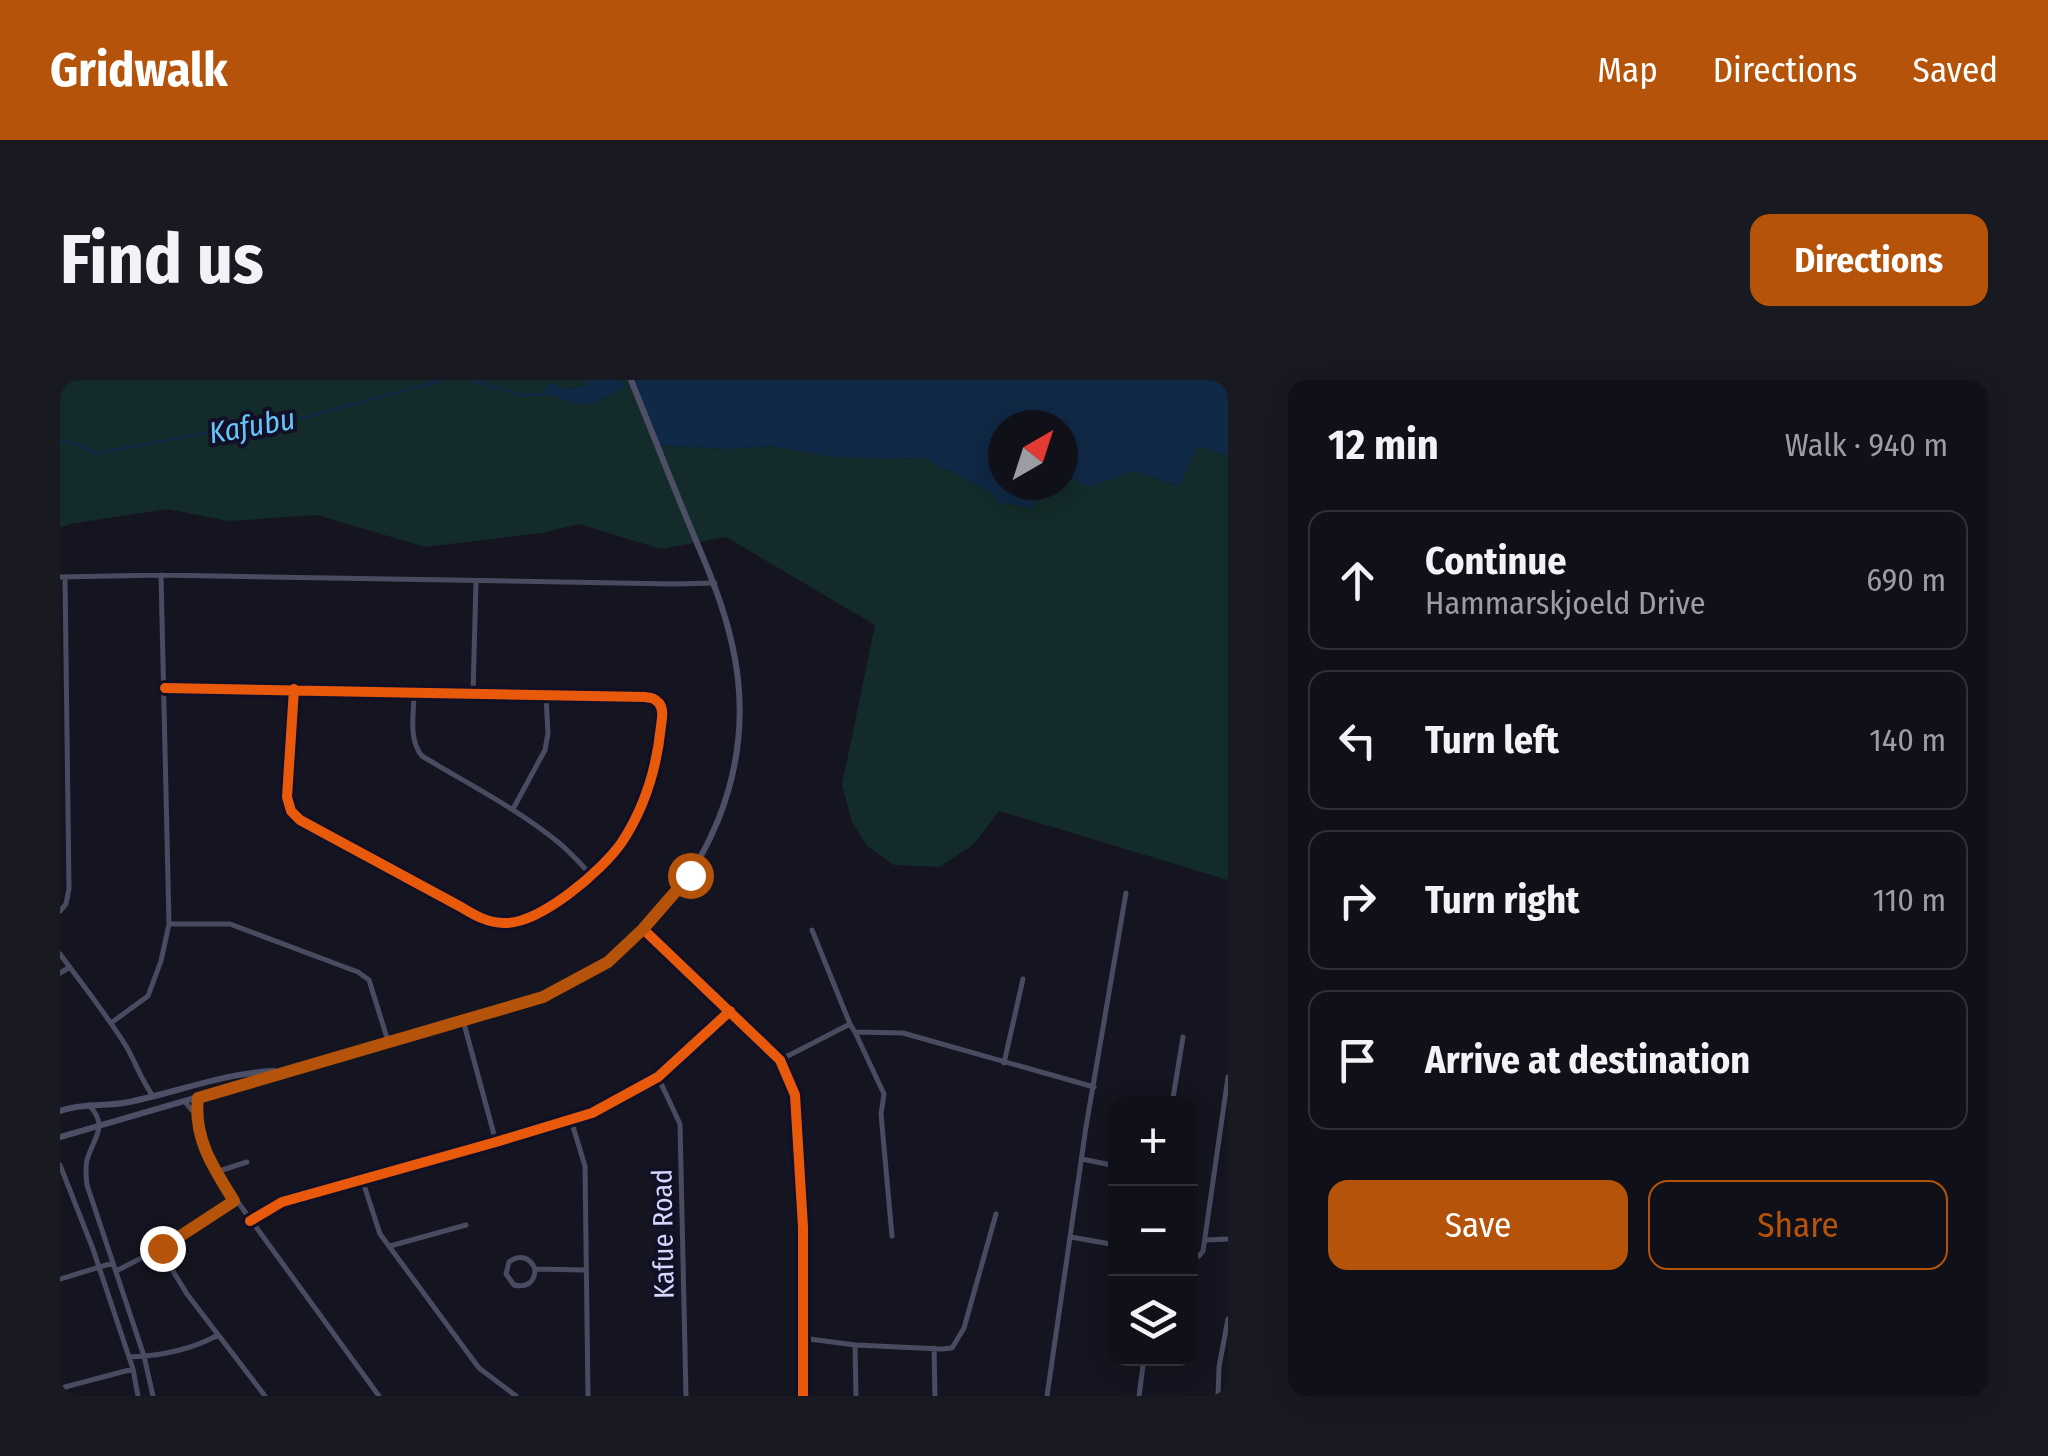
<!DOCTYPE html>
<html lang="en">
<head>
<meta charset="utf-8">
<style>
	:root { --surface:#101019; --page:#191922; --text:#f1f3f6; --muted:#9c9da2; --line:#303038; --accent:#b45309 }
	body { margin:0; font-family:"Fira Sans Condensed",sans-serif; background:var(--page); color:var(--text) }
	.controls { position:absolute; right:30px; bottom:30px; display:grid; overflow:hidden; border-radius:20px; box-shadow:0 5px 25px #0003 }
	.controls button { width:90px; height:90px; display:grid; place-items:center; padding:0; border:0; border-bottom:2px solid var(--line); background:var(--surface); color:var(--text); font:50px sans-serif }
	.compass { position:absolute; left:928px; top:30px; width:90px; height:90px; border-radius:50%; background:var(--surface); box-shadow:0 5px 25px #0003; rotate:39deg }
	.stop { position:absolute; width:30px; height:30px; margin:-22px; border:8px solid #b45309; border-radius:50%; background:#fff }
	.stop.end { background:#b45309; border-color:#fff; box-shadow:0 2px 10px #0008 }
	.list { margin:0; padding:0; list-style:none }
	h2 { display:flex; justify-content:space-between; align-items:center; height:130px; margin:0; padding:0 40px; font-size:42px }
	h2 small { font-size:32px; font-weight:400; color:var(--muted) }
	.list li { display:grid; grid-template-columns:65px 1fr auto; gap:30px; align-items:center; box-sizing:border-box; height:140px; margin:0 20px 20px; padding:0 20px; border:2px solid var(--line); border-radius:20px }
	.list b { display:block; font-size:38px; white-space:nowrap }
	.list p { margin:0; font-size:32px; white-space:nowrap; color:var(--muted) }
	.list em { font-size:32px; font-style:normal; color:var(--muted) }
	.actions { display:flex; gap:20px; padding:30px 40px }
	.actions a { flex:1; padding:22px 0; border:2px solid var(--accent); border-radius:20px; text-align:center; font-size:35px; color:var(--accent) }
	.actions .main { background:var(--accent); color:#fff }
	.icon { flex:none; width:55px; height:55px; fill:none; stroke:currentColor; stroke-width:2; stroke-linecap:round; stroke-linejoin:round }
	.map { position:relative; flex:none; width:1168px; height:1016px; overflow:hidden; border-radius:20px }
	header { display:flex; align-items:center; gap:60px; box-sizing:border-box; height:140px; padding:0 50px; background:var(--accent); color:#fff }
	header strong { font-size:48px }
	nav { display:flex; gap:55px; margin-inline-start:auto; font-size:35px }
	.intro { display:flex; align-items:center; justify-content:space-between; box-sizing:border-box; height:240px; padding:0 60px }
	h1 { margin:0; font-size:70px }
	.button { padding:25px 45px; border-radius:20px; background:var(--accent); color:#fff; font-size:35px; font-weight:700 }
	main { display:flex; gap:60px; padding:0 60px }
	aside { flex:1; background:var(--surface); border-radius:20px; box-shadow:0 5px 25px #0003 }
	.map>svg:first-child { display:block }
	.green { fill:#132b2a }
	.water { fill:#102946 }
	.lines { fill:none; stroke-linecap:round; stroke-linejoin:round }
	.stream { stroke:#102946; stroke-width:2.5 }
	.street { stroke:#4a4b61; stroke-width:5 }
	.secondary { stroke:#4d4f67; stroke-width:6 }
	.cycleway-casing { stroke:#111026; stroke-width:16 }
	.cycleway { stroke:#e8590c; stroke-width:10 }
	.route { stroke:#b45309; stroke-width:12 }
	.labels { text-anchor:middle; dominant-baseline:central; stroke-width:8; stroke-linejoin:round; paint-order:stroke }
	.street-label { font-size:28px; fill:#d6d6fe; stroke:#111026 }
	.water-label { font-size:30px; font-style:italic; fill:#67c5fa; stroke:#111026 }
</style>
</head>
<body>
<header>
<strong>Gridwalk</strong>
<nav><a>Map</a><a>Directions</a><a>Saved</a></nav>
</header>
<div class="intro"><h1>Find us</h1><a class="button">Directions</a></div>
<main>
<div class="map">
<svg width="1168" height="1016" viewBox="0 0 1168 1016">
	<rect width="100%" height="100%" fill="#151521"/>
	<path class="green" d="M0 0H526V6C512 9 498 8 484 12 526 27 524 30 564 7L559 0H571L598 65 663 69 713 66 765 76 822 79 868 78 881 89 892 91 930 112 938 122 974 128 977 105H1003V96L1030 107 1072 91 1118 106 1138 66 1168 76V500L939 431 913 465 879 487 834 485 807 466 792 442 782 405 815 245 666 157 601 169 519 144 482 153 365 167 257 135 169 141 107 129 10 144 0 148Z"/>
	<path class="water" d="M526 0H559L565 7C523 30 526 27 483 12L491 2C503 11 512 9 526 6Z
		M571 0H1168V76L1138 66 1119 106 1072 91 1030 107 1003 96V45H943V105H977L975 128 938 122 930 112 892 91 881 89 868 78 822 79 765 76 713 66 663 69 598 65Z"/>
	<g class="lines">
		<path class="stream" d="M413 0 459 15 490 14
			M0 61 13 63 36 73 158 51 187 53 383 0"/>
		<path class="street" d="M0 197 101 195 614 204 655 203
			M105 308 585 317C592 318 594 318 599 323 604 330 602 338 601 346 597 386 585 427 562 462 542 491 480 544 444 543 428 543 414 535 401 527L240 440 231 431 227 417 234 309
			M354 313C354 334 348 359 362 376 408 404 456 428 498 462 510 472 521 484 532 496
			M413 313 416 201
			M453 429 485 370 488 353 486 316
			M0 531 6 524 9 509 5 197
			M109 544H170L298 592 309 600 328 661
			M583 549 720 680 735 715 743 847V1016
			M0 574C22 604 46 634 66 666 76 683 81 700 93 716
			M0 593 10 587
			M403 640 436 762
			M51 643 88 616 101 581 109 544 101 195
			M790 644 795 652 843 653 1034 707
			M795 652 824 714 821 734 832 856
			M720 680 790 644 752 550
			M944 683 963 599
			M598 697 620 744 626 1016
			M138 718C135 745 143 769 156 792L319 1016
			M125 722 136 735
			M1112 724 1123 657
			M29 725C49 747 34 756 27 780 25 788 26 797 27 805L84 976 93 1016
			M511 740 525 786 528 1016
			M1022 779 1056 786
			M0 785 33 869 73 989 78 1016
			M156 792 187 782
			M302 799 320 854 419 988 456 1016
			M190 841 222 822 436 762 532 733 598 697 670 631
			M1011 857 1056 865
			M1145 860 1168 859
			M330 866 406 845
			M102 868 105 878 127 914 205 1016
			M1130 878 1139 876 1143 871 1168 697
			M475 889C475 902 467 908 454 905L446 894 449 882C460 874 470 877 475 889L524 890
			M56 891 113 862 174 821
			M0 899 53 883
			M742 958 795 965 796 1016
			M795 965 881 969 892 968 904 948 936 834
			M874 968 875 1016
			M69 977C99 976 131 970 158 955
			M5 1007 73 989
			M987 1016 1026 747 1066 513
			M1079 1016 1084 978
			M1158 1016 1159 987 1168 939"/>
		<path class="secondary" d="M0 731C22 723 46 727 69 722 118 712 164 693 214 691
			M0 757 483 617C505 605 530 595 550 580 648 505 700 386 672 264 664 228 651 196 637 163 614 109 593 54 571 0"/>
		<g class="cycleway-casing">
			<path id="cycleway" d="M105 308 585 317C592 318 594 318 599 323 604 330 602 338 601 346 597 386 585 427 562 462 542 491 480 544 444 543 428 543 414 535 401 527L240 440 231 431 227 417 234 309
				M583 549 720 680 735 715 743 847V1016
				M190 841 222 822 436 762 532 733 598 697 670 631"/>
		</g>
		<use href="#cycleway" class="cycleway"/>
	</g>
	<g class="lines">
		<path class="route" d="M102 868 174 821C154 789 133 758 138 718L483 617 548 582 583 549 630 495"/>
	</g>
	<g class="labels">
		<g class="street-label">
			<text transform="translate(603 854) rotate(-91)">Kafue Road</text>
		</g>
		<g class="water-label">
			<text transform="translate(192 46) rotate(-10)">Kafubu</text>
		</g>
	</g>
</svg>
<div class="controls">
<button>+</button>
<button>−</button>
<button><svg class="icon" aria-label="layers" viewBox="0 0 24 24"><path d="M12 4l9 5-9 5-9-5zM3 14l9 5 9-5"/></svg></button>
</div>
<svg class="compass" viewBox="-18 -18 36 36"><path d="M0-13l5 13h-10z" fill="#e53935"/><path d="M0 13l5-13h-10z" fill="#9c9da2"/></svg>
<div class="stop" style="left:630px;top:495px"></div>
<div class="stop end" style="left:102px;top:868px"></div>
</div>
<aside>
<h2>12 min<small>Walk · 940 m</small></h2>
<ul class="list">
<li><svg class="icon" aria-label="ahead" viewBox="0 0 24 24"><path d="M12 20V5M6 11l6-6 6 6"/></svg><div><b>Continue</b><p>Hammarskjoeld Drive</p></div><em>690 m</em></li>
<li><svg class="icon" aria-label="left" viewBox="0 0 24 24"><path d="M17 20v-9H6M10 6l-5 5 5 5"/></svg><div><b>Turn left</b></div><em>140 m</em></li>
<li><svg class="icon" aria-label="right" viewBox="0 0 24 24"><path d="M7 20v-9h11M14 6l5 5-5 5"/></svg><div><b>Turn right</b></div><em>110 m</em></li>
<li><svg class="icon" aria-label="arrive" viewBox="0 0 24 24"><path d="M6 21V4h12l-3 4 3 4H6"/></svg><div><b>Arrive at destination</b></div></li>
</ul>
<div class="actions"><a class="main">Save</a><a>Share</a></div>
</aside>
</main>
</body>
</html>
